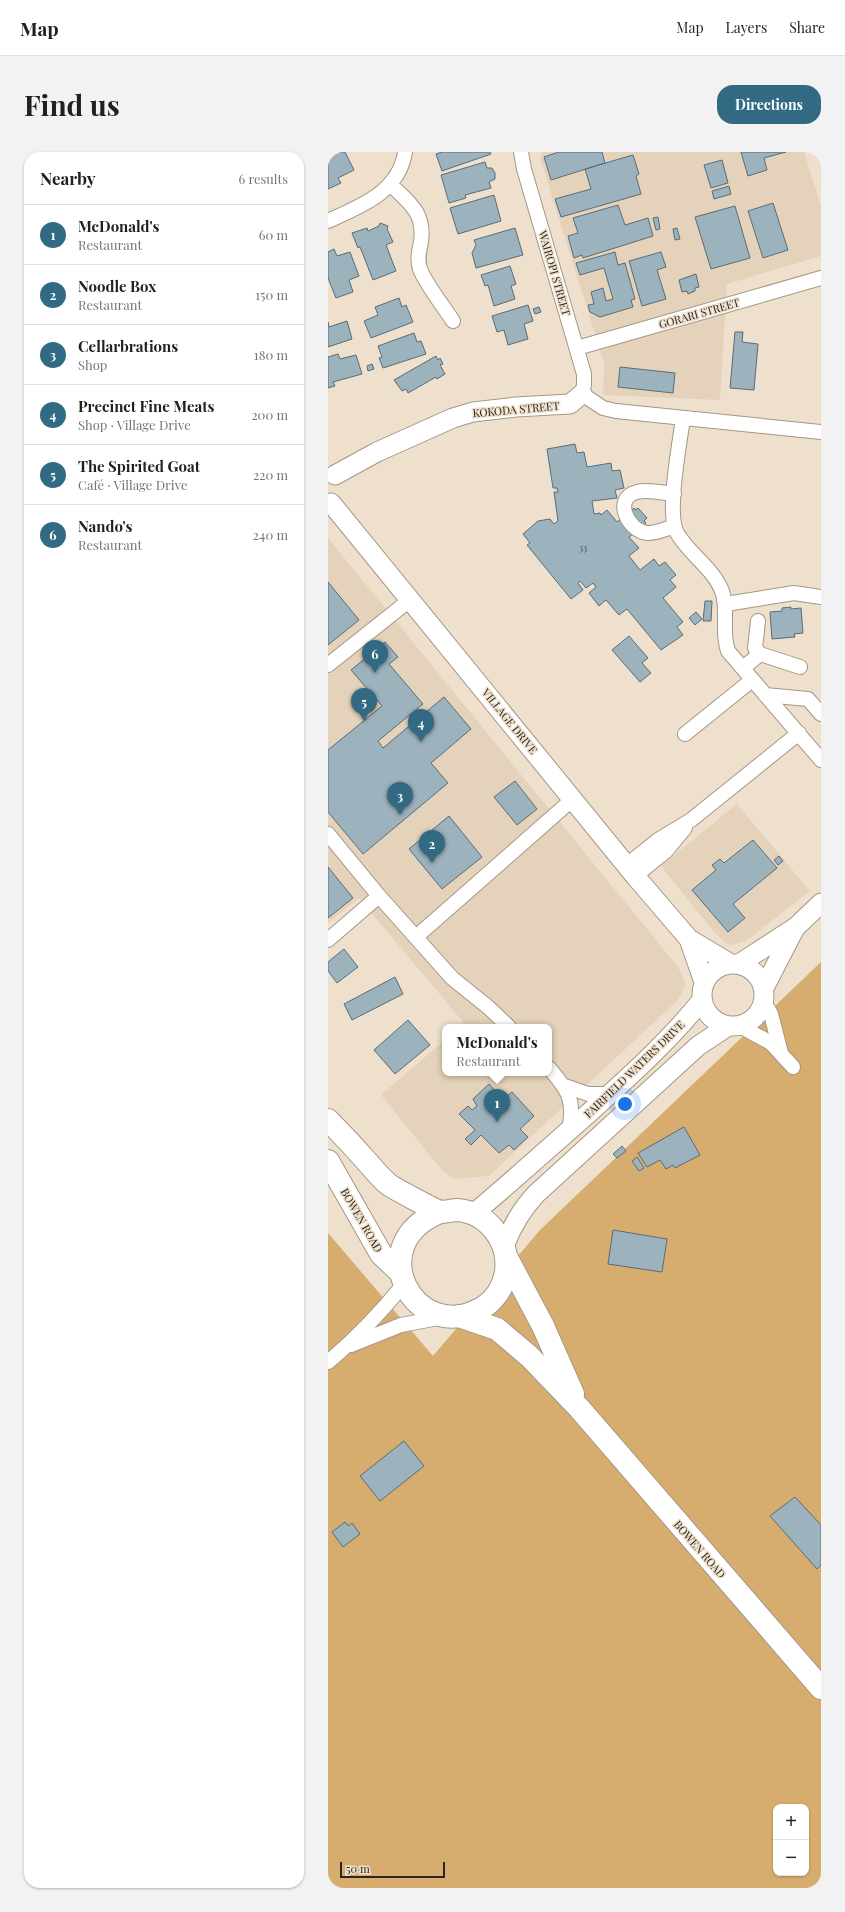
<!DOCTYPE html>
<html lang="en">
<head>
<meta charset="utf-8">
<style>
	:root { --surface:#fff; --page:#f2f2f2; --text:#202124; --muted:#757577; --line:#e0e0e0; --accent:#326a84 }
	body { margin:0; font-family:"Playfair Display",serif; background:var(--page); color:var(--text) }
	.controls { position:absolute; right:12px; bottom:12px; display:grid; overflow:hidden; border-radius:8px; box-shadow:0 1px 3px #0004 }
	.controls button { width:36px; height:36px; display:grid; place-items:center; padding:0; border:0; border-bottom:1px solid var(--line); background:var(--surface); color:var(--text); font:20px sans-serif }
	.scale { position:absolute; left:12px; bottom:10px; width:105px; box-sizing:border-box; padding-left:4px; border:2px solid #2a251d; border-top:0; font-size:11px; line-height:14px; white-space:nowrap; color:#2a251d; -webkit-text-stroke:3px #eee0cd; paint-order:stroke }
	.you { position:absolute; left:297px; top:952px; width:14px; height:14px; margin:-10px; border:3px solid #fff; border-radius:50%; background:#1a73e8; box-shadow:0 0 0 6px #1a73e833 }
	.badge { display:grid; place-items:center; width:26px; height:26px; border-radius:50%; background:var(--accent); color:#fff; font-size:13px; font-weight:700 }
	.pin { position:absolute; translate:-50% -33px; filter:drop-shadow(0 1px 2px #0008) }
	.pin::after { content:''; position:absolute; top:21px; width:14px; height:12px; background:inherit; clip-path:polygon(0 0,100% 0,50% 100%) }
	.popup { position:absolute; left:114px; top:872px; width:110px; height:52px; box-sizing:border-box; display:grid; place-content:center; border-radius:8px; background:var(--surface); filter:drop-shadow(0 1px 3px #0005); font-size:13px; white-space:nowrap; color:var(--muted) }
	.popup b { font-size:15px; color:var(--text) }
	.popup::after { content:''; position:absolute; left:50%; top:100%; margin-left:-8px; border:8px solid transparent; border-top-color:var(--surface) }
	.list { margin:0; padding:0; list-style:none }
	h2 { display:flex; justify-content:space-between; align-items:center; height:52px; margin:0; padding:0 16px; font-size:17px }
	h2 small { font-size:13px; font-weight:400; color:var(--muted) }
	.list li { display:grid; grid-template-columns:26px 1fr auto; gap:12px; align-items:center; box-sizing:border-box; height:60px; padding:0 16px; border-top:1px solid var(--line) }
	.list b { display:block; font-size:15px; white-space:nowrap }
	.list p { margin:0; font-size:13px; white-space:nowrap; color:var(--muted) }
	.list em { font-size:13px; font-style:normal; color:var(--muted) }
	.map { position:relative; flex:none; width:493px; height:1736px; overflow:hidden; border-radius:16px }
	header { display:flex; align-items:center; gap:24px; box-sizing:border-box; height:56px; padding:0 20px; background:var(--surface); border-bottom:1px solid var(--line) }
	header strong { font-size:19px }
	nav { display:flex; gap:22px; margin-inline-start:auto; font-size:14px }
	.intro { display:flex; align-items:center; justify-content:space-between; box-sizing:border-box; height:96px; padding:0 24px }
	h1 { margin:0; font-size:28px }
	.button { padding:10px 18px; border-radius:16px; background:var(--accent); color:#fff; font-size:14px; font-weight:700 }
	main { display:flex; gap:24px; padding:0 24px }
	aside { flex:1; background:var(--surface); border-radius:16px; box-shadow:0 1px 3px #0004 }
	.map>svg:first-child { display:block }
	.built { fill:#e4d2ba }
	.green { fill:#d6ad6e; fill-rule:evenodd }
	.building { fill:#9cb2bd; stroke:#586c77 }
	.lines { fill:none; stroke-linecap:round; stroke-linejoin:round }
	.street-casing { stroke:#a39785; stroke-width:16 }
	.secondary-casing { stroke:#a39785; stroke-width:21 }
	.primary-casing { stroke:#a39785; stroke-width:24 }
	.street { stroke:#fff; stroke-width:14 }
	.secondary { stroke:#fff; stroke-width:19 }
	.primary { stroke:#fff; stroke-width:22 }
	.labels { text-anchor:middle; dominant-baseline:central; stroke-width:3; stroke-linejoin:round; paint-order:stroke }
	.number-label { font-size:9px; fill:#464845 }
	.street-label { font-size:11px; fill:#2a251d; stroke:#eee0cd }
</style>
</head>
<body>
<header>
<strong>Map</strong>
<nav><a>Map</a><a>Layers</a><a>Share</a></nav>
</header>
<div class="intro"><h1>Find us</h1><a class="button">Directions</a></div>
<main>
<aside>
<h2>Nearby<small>6 results</small></h2>
<ul class="list">
<li><span class="badge">1</span><div><b>McDonald's</b><p>Restaurant</p></div><em>60 m</em></li>
<li><span class="badge">2</span><div><b>Noodle Box</b><p>Restaurant</p></div><em>150 m</em></li>
<li><span class="badge">3</span><div><b>Cellarbrations</b><p>Shop</p></div><em>180 m</em></li>
<li><span class="badge">4</span><div><b>Precinct Fine Meats</b><p>Shop · Village Drive</p></div><em>200 m</em></li>
<li><span class="badge">5</span><div><b>The Spirited Goat</b><p>Café · Village Drive</p></div><em>220 m</em></li>
<li><span class="badge">6</span><div><b>Nando's</b><p>Restaurant</p></div><em>240 m</em></li>
</ul>
</aside>
<div class="map">
<svg width="493" height="1736" viewBox="0 0 493 1736">
	<rect width="100%" height="100%" fill="#eee0cd"/>
	<path class="built" d="M214 0H476L493 54V104L399 132 392 248 275 243 276 211 212 6Z
		M0 386 350 815 358 832 350 848 161 1024 126 1027 114 1018 53 943 117 888V921H221V875H132L136 871 31 746 0 771Z
		M409 652 482 739 418 789 404 793 398 791 386 780 333 714Z"/>
	<path class="green" d="M493 810V1736H0V1081L105 1204 212 1078ZM448 1655H478V1721H448Z"/>
	<path class="building" d="M0 0H17L26 18 10 26 13 31 0 37Z
		M114 0H162L163 2 114 19 108 2Z
		M231 0H274L277 11 223 28 216 5Z
		M413 0H458L436 6 439 18 420 24Z
		M305 3 311 22 308 24 313 42 233 65 227 47 263 37 257 17Z
		M394 8 400 31 383 36 376 13Z
		M157 10 159 16H164L167 21V27L161 30 163 36 137 43 138 46 121 51 113 23Z
		M401 34 403 42 386 47 384 39Z
		M166 43 173 69 130 82 122 56Z
		M445 51 460 98 435 106 420 59Z
		M290 53 297 73 320 66 325 84 255 106 254 103 246 106 240 84 250 81 245 66Z
		M407 54 422 106 383 117 367 65Z
		M330 65 332 77 328 78 325 66Z
		M52 71 60 74 59 77 65 90 58 93 68 119 45 128 32 95 30 96 24 81 39 76 40 79 51 74Z
		M187 76 195 103 148 116 144 101 148 93 146 88Z
		M349 76 352 87 347 88 345 77Z
		M6 97 9 104 22 100 31 124 21 128 25 140 8 146 0 126V100Z
		M287 100 290 113 297 111 307 147 303 148 305 155 272 165 262 160 260 153 266 152 263 140 275 136 278 149 285 147 276 116 252 123 248 111Z
		M333 100 338 115 329 118 338 147 314 154 301 109Z
		M182 114 188 132 183 134 187 147 166 154 160 133 157 134 153 123Z
		M368 122 371 135 367 136V139L360 142 359 139 354 140 351 128Z
		M71 146 74 155 78 153 85 170 43 186 36 169 50 163 47 155Z
		M200 153 205 169 196 172 200 187 180 193 176 178 169 180 164 164Z
		M211 155 213 160 207 162 205 157Z
		M19 169 24 187 0 195V170L1 175Z
		M407 180H415L414 190 430 192 426 238 402 236Z
		M86 181 89 190 93 189 98 202 55 216 51 206 54 205 50 194Z
		M10 202 12 207 28 203 34 222 5 230 7 234 0 236V205Z
		M108 204 110 208 112 206 115 212 112 213 117 222 109 227 108 225 80 241 78 237 74 239 66 228Z
		M44 212 46 217 40 219 39 214Z
		M292 215 347 221 345 241 290 235Z
		M247 292 249 301 256 300 259 315 283 311 284 319 292 318 296 336 287 338 289 346 264 349 266 362 272 361 273 363 279 358 289 370 306 356 307 358 310 356 319 366 316 369 318 371 301 385 311 396 301 404 312 418 326 407 331 414 337 410 348 423 342 428 348 435 335 446 355 470 349 475 355 483 333 498 299 457 291 463 278 448 271 454 261 441 268 435 265 431 258 436 252 429 250 431 255 438 243 447 199 393 202 391 195 382 210 369 222 367 226 372 230 369 226 340H230L229 336H225L219 297Z
		M0 430 31 468 0 493Z
		M377 449H384L383 469H375Z
		M463 455V457L473 456 475 481 466 482 467 485 444 487 442 460 454 459V456Z
		M368 460 374 467 367 473 361 466Z
		M301 484 320 506 314 511 323 521 312 530 284 498Z
		M57 490 70 505 61 512 95 552 50 589 55 596 116 545 143 577 103 611 120 631 35 702 0 660V598L54 554 23 518Z
		M187 629 209 657 189 673 166 645Z
		M121 664 154 705 114 737 81 697Z
		M425 688 449 716 405 752 417 766 400 780 364 738 388 718 384 713 392 707 396 711Z
		M451 704 455 709 450 713 446 708Z
		M0 715 25 746 0 766Z
		M16 797 30 815 9 831 0 819V810Z
		M67 825 75 842 24 868 16 852Z
		M80 868 102 893 67 922 46 898Z
		M161 932 170 942 174 939 179 944 184 940 206 964 192 977 200 985 186 998 181 993 171 1001 153 983 143 993 137 987 147 978 131 962 140 954 144 958 149 954 145 947Z
		M356 975 372 1003 347 1016 345 1013 338 1017 332 1008 319 1015 310 1001Z
		M294 994 298 999 289 1006 285 1002Z
		M309 1005 316 1016 311 1019 304 1009Z
		M285 1078 339 1087 334 1120 280 1112Z
		M76 1289 96 1314 52 1349 32 1324Z
		M467 1345 493 1373V1413L489 1417 442 1364Z
		M17 1370 20 1374 24 1371 32 1382 15 1395 4 1380Z"/>
	<g class="lines">
		<g class="street-casing">
			<path id="street" d="M193 0 196 17 256 222V233L254 242 275 256 288 259 493 280
				M62 32C82 51 97 61 93 90 91 99 89 108 92 117 97 131 116 155 125 169
				M0 69C33 54 71 40 77 0
				M249 196 493 126
				M355 266C352 290 338 361 349 381 361 402 385 416 394 439 401 458 393 479 400 499L493 608
				M346 342C335 341 320 337 309 340 284 346 300 380 320 381 329 381 338 377 346 374
				M398 452 466 441 493 445
				M432 502 472 515
				M0 513 83 447
				M415 516 432 502 427 496 430 469
				M437 543 480 547 493 562
				M357 582 424 528
				M0 682 51 744 124 826 160 855 181 875
				M299 713 330 688 363 668 471 581
				M307 724 338 699 357 676
				M88 785 246 646
				M0 788 51 744
				M436 849 443 862 453 901
				M412 874 443 891 465 915
				M221 916C241 939 247 948 241 979
				M237 934 260 942H282
				M23 1193 73 1173 116 1165
				M0 1210C29 1186 53 1160 76 1132"/>
		</g>
		<g class="secondary-casing">
			<path id="secondary" d="M7 323 49 300 125 266 145 260 188 255 242 252 254 242
				M3 351 307 724 361 787 401 811
				M361 787 376 830
				M374 843a31 31 0 1 1 62 0a31 31 0 1 1-62 0Z
				M411 812 468 775 493 751
				M436 836 467 776
				M145 1062C185 1029 223 994 262 960 301 925 341 889 374 848
				M176 1094C184 1074 193 1058 208 1042L370 894 400 874"/>
		</g>
		<g class="primary-casing">
			<path id="primary" d="M0 968C14 982 28 997 41 1012 47 1019 53 1026 60 1032 65 1036 108 1059 113 1060 118 1060 124 1058 129 1058 159 1060 182 1089 178 1119 176 1135 166 1150 152 1157 87 1193 32 1092 112 1060
				M0 1009 53 1102 73 1121
				M179 1106 215 1174 245 1242
				M131 1164 169 1177 201 1204 251 1256 493 1536"/>
		</g>
		<use href="#street" class="street"/>
		<use href="#secondary" class="secondary"/>
		<use href="#primary" class="primary"/>
	</g>
	<g class="labels">
		<g class="number-label">
			<text x="255" y="395">33</text>
		</g>
		<g class="street-label">
			<text transform="translate(227 121) rotate(74)">WAIROPI STREET</text>
			<text transform="translate(371 161) rotate(-16)">GORARI STREET</text>
			<text transform="translate(188 257) rotate(-5)">KOKODA STREET</text>
			<text transform="translate(182 569) rotate(51)">VILLAGE DRIVE</text>
			<text transform="translate(306 917) rotate(-44)">FAIRFIELD WATERS DRIVE</text>
			<text transform="translate(34 1068) rotate(60)">BOWEN ROAD</text>
			<text transform="translate(372 1397) rotate(49)">BOWEN ROAD</text>
		</g>
	</g>
</svg>
<div class="controls">
<button>+</button>
<button>−</button>
</div>
<div class="scale">50 m</div>
<div class="you"></div>
<div class="pin badge" style="left:169px;top:970px">1</div>
<div class="popup"><b>McDonald's</b>Restaurant</div>
<div class="pin badge" style="left:104px;top:711px">2</div>
<div class="pin badge" style="left:72px;top:663px">3</div>
<div class="pin badge" style="left:93px;top:590px">4</div>
<div class="pin badge" style="left:36px;top:569px">5</div>
<div class="pin badge" style="left:47px;top:521px">6</div>
</div>
</main>
</body>
</html>
